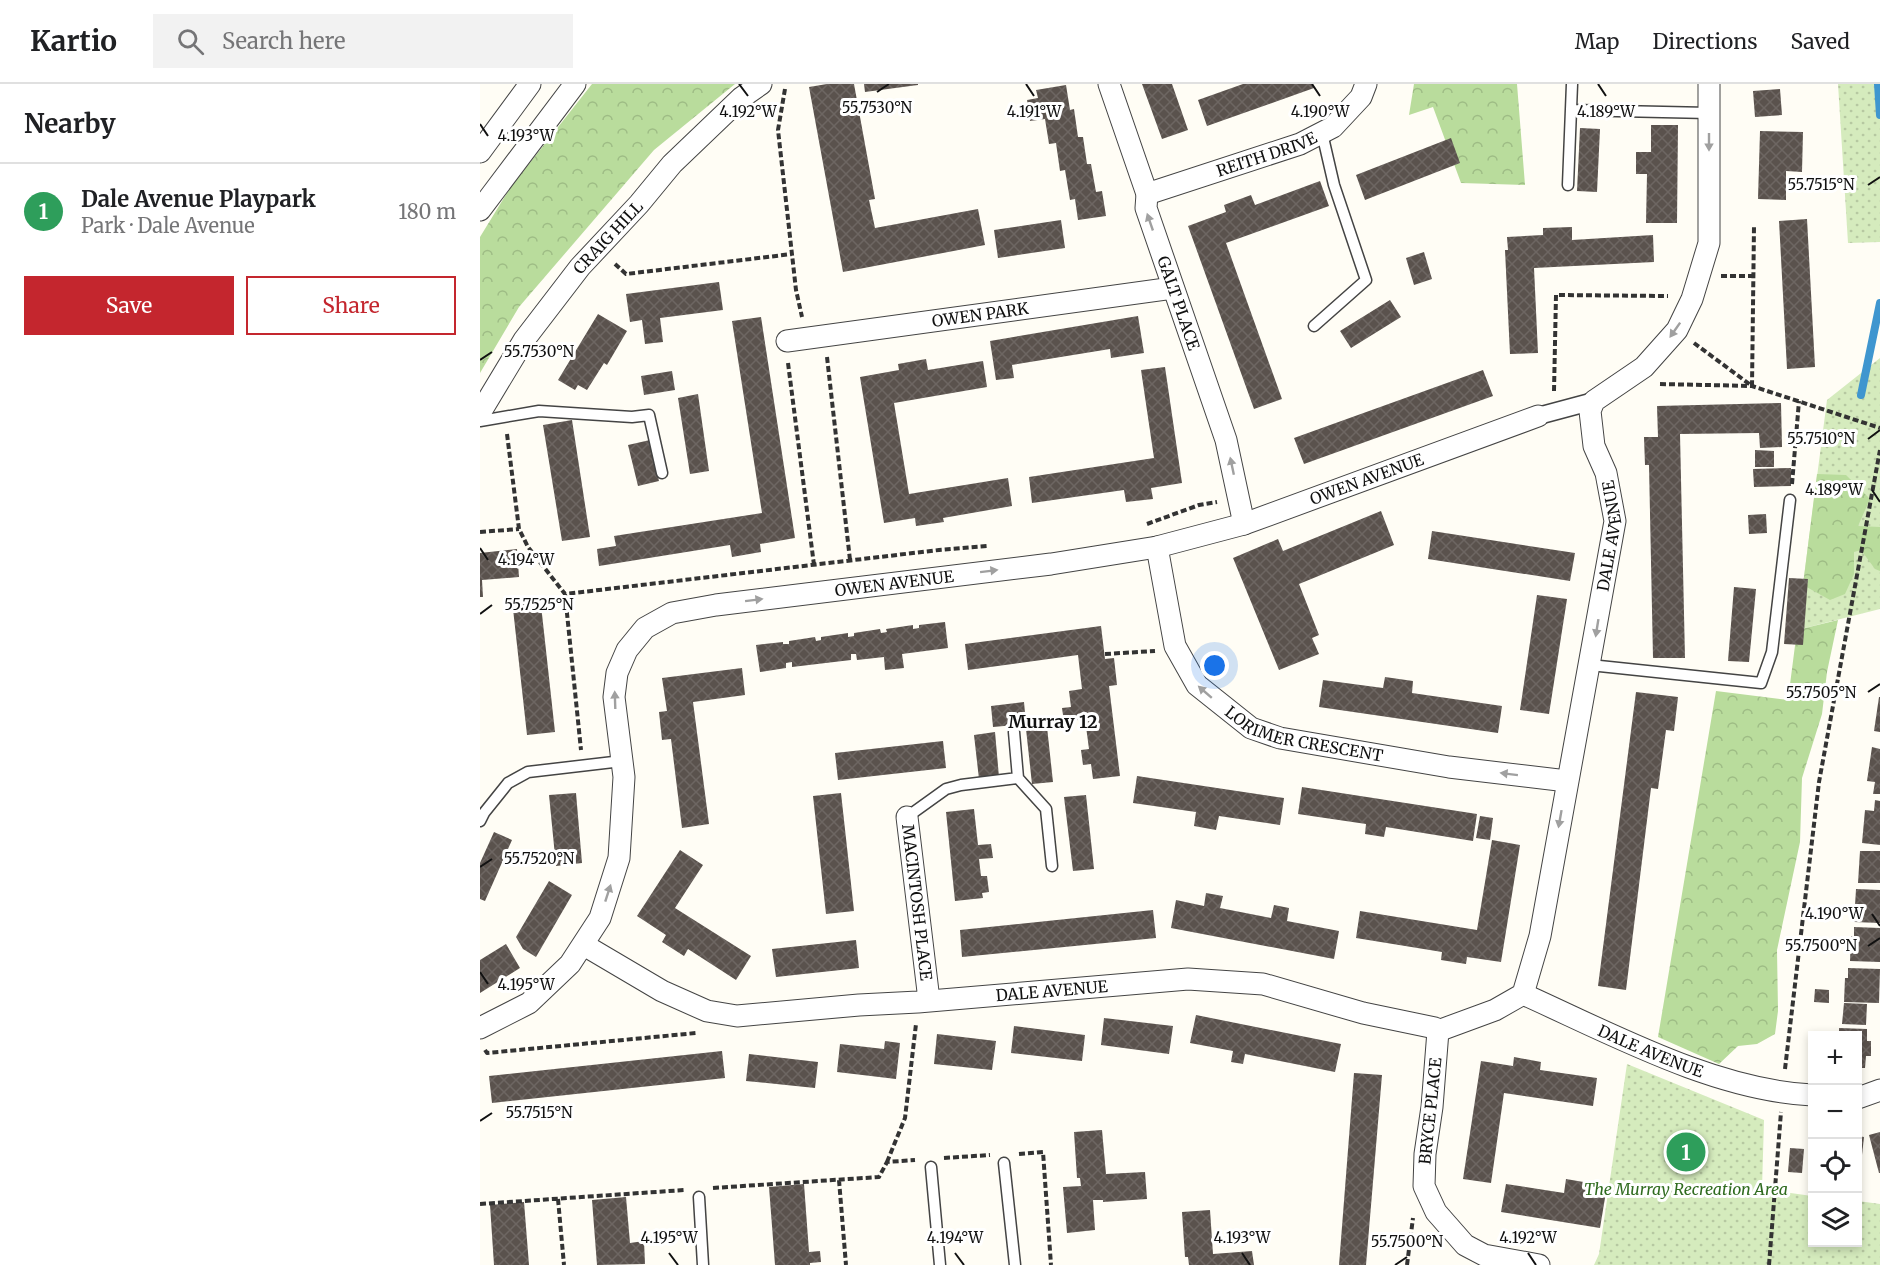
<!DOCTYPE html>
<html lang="en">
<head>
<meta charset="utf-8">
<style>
	:root { --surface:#fff; --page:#f2f2f2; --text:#202124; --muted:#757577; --line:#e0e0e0; --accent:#c4262e }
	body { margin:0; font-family:Merriweather,serif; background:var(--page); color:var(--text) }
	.controls { position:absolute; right:18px; bottom:18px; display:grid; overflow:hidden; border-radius:0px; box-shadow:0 3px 9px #0003 }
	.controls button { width:54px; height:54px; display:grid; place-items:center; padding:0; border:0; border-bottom:2px solid var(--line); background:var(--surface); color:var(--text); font:30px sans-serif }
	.you { position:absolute; left:735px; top:582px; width:21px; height:21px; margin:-15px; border:4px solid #fff; border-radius:50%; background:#1a73e8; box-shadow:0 0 0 9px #1a73e833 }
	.badge { display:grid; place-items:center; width:39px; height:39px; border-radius:50%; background:var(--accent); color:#fff; font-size:20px; font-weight:700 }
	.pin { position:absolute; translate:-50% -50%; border:3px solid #fff; box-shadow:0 2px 6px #0006 }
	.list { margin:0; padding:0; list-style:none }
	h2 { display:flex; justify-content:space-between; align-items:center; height:78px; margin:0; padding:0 24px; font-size:26px }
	h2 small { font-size:20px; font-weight:400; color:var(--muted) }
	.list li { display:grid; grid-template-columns:39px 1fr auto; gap:18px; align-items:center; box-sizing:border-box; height:96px; padding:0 24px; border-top:2px solid var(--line) }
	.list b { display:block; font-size:22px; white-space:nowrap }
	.list p { margin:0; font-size:20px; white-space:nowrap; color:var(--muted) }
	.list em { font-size:20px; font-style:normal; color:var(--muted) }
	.actions { display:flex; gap:12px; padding:18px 24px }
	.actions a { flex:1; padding:14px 0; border:2px solid var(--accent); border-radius:0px; text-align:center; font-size:21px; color:var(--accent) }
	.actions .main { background:var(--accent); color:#fff }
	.icon { flex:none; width:33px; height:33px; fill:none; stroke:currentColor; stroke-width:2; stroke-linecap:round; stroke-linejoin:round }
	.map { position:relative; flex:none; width:1400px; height:1181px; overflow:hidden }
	header { display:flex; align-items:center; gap:36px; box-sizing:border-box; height:84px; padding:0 30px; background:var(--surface); border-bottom:2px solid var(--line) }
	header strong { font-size:28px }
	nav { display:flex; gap:33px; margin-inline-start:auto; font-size:21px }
	.search { width:420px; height:54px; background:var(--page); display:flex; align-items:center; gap:15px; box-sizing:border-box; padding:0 21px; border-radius:0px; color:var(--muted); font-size:22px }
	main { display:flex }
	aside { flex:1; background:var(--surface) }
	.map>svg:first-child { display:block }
	.grass { fill:url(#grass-dots) }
	.forest { fill:url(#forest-crowns) }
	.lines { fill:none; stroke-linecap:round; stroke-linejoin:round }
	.stream { stroke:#3f96cf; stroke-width:8 }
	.building { fill:url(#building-cross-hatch) }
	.service-casing { stroke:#444; stroke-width:13 }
	.pedestrian-casing { stroke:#444; stroke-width:19 }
	.minor-casing { stroke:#444; stroke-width:23 }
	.path { stroke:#333; stroke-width:4; stroke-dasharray:6 3; stroke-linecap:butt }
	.service { stroke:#fff; stroke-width:10 }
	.pedestrian { stroke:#fff; stroke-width:16 }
	.minor { stroke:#fff; stroke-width:21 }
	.oneway { fill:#a0a0a0 }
	.ticks { fill:none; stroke:#111; stroke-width:2 }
	.labels { text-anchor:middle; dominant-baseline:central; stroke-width:6; stroke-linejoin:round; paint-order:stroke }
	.street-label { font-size:16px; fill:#111; stroke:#fff }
	.park-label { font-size:16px; font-style:italic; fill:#2f6b1f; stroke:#fff }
	.neighbourhood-label { font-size:18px; font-weight:bold; fill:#111; stroke:#fff }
	.ticks-label { font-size:15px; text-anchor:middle; fill:#111; stroke:#fff; stroke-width:6; stroke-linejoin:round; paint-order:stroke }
</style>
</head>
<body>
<header>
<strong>Kartio</strong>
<div class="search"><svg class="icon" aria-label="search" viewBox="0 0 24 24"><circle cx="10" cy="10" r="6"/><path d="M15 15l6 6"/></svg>Search here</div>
<nav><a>Map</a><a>Directions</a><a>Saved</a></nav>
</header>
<main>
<aside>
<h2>Nearby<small></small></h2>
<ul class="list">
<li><span class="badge" style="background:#2e9e5b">1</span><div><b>Dale Avenue Playpark</b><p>Park · Dale Avenue</p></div><em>180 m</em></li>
</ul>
<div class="actions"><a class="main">Save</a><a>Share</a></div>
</aside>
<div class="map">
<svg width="1400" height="1181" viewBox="0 0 1400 1181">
	<defs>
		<pattern id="grass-dots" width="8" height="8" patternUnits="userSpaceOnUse" patternTransform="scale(1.5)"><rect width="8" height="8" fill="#d5ebbd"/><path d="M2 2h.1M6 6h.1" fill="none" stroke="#b6c8a1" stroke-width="1.8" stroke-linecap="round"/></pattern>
		<pattern id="forest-crowns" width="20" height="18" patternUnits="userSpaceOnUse" patternTransform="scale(1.5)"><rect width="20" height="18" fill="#b9dc9c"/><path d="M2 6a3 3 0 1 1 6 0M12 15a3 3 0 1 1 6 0" fill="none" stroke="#9ebc85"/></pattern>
		<pattern id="building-cross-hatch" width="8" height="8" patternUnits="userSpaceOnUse" patternTransform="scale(1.5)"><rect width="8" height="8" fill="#5a524d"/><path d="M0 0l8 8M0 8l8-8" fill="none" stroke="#6d6662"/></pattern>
	</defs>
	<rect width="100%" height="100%" fill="#fffdf5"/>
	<path class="grass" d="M1358 0H1400V158L1368 159Z
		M1400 274V525L1317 546 1347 316Z
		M1147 980 1284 1036 1282 1105 1332 1112V1158H1378V1117L1400 1120V1181H1114L1119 1170Z"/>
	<path class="forest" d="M112 0H255L174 66 39 223 0 289V153L30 104Z
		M934 0H1037L1045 101 981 99 953 23 929 31Z
		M1337 390 1366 391 1390 415 1378 442 1400 443V487L1395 485 1381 466 1374 468V490L1365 510 1350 516 1323 501Z
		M1358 536 1347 588 1342 630 1322 694 1320 758 1297 866 1298 927 1295 950 1277 960 1258 962 1239 980 1178 953 1236 607 1308 616 1317 546Z"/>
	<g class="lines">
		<path class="stream" d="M1398 0 1400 31
			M1381 311 1400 219"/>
	</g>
	<path class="building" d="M347 0H374L395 115 389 116 395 144 498 125 505 161 363 188 329 3Z
		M384 0H438V1L385 8Z
		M662 0H692L708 46 682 55Z
		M763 0H833L834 4 727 42 718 16Z
		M586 1 590 26 594 25 598 53H603L607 80H611L616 108 622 107 626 132 598 136 595 115 590 116 585 86 580 87 576 59 569 60 565 35 550 37 547 16 558 14 556 6Z
		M1300 5 1302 31 1275 33 1273 7Z
		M1171 41H1198L1197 139H1166L1167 90H1156V68H1171Z
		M1100 44 1120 45 1117 108 1097 107Z
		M1280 47 1323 48 1322 88 1306 87V116L1278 115Z
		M971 54 980 79 885 116 876 91Z
		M840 97 849 122 746 159 802 315 774 325 708 142 746 128 744 121 771 111 775 121Z
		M1327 135 1335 283 1307 285 1299 137Z
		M581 136 585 164 518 174 514 146Z
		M1092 143V156L1173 151 1174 178 1054 184 1058 269 1030 270 1025 166H1028L1027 153 1063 151V144Z
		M944 168 952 195 934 201 926 174Z
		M239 198 243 226 180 234 183 258 165 260 162 236 150 238 146 210Z
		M910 216 921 233 871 264 860 247Z
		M118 230 147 247 127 281 124 279 107 306 98 301 95 306 78 296Z
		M658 232 664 269 631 274 630 265 532 281 534 294 516 296 510 257Z
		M281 233 315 454 280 460 281 468 252 473 250 461 119 482 117 465 136 462 134 452 282 429 252 237Z
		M446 275 448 286 503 277 507 303 414 319 429 410 528 394 532 422 463 434 464 438 436 442 435 434 404 439 380 293 419 286 418 280Z
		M685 283 702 399 671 404 673 415 646 418 644 406 552 419 549 393 674 374 661 286Z
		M1003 286 1013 312 824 380 814 354Z
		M192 287 195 306 164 311 161 292Z
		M218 310 229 387 210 390 198 314Z
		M1301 319 1302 363 1280 364 1279 349 1200 350 1205 574H1173L1169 381H1165L1164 353H1178L1177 322Z
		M92 336 110 453 82 457 63 341Z
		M170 356 179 397 158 402 148 361Z
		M1275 366 1294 367V383H1275Z
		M1311 384V402L1274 403 1273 385Z
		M901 427 914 461 819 500 839 551 832 554 839 570 799 586 753 474 798 455 803 467Z
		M1286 430 1287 449 1269 450 1268 431Z
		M952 447 1095 469 1090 497 948 475Z
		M37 465 39 493 2 496 3 513H0V469Z
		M1309 494 1328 495 1323 561 1304 560Z
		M1254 503 1276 505 1269 578 1248 577Z
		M1057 511 1087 515 1069 630 1040 626Z
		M60 512 75 648 47 651 32 516Z
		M465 538 468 564 422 570 424 584 405 586 404 573 377 576 376 570H371V576L312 583V578L306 579V584L280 588 276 561 303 558V560H309V557L335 553 336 557 341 556V553L368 549V553L374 552V549L400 545 401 549 407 548 406 545 433 541V545L439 544V541Z
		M621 542 625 575 634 574 637 601 629 602 640 692 613 695 611 680 603 681 601 666 609 665 605 635 584 638 582 624 591 623 589 607 602 605 598 571 488 586 485 560Z
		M262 584 265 611 213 618 229 740 202 744 191 655 182 656 179 628 187 627 182 594Z
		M905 593 933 597 932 609 1022 622 1018 649 839 623 843 596 903 604Z
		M1156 608 1198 613 1194 647 1186 646 1178 705 1171 704 1146 906 1118 902Z
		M1399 613H1400V648L1394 647Z
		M544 618 546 640 513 643 511 622Z
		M567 643 573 698 552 700 546 645Z
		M515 648 519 693 499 695 494 651Z
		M463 657 466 684 358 696 355 669Z
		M1392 663 1400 665V710H1393L1395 698 1387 697Z
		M657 692 804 714 800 741 739 732 736 746 714 742 716 728 653 719Z
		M822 703 997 730 993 757 906 743 904 753 885 750 886 740 818 730Z
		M96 709 102 779 76 782 69 711Z
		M361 709 374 827 346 830 333 712Z
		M606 711 614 785 593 787 584 713Z
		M1395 716 1400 717V761L1382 759 1385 726 1394 727Z
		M494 725 498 761 511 760 513 774 499 775 501 792H507L509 808 502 809 503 814 475 817 466 728Z
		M1000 732 1013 734 1010 756 996 754Z
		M14 748 32 756 5 817 0 815V779Z
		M1012 756 1040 761 1021 878 987 873 986 880 961 876 962 868 876 854 880 827 997 846Z
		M200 766 223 781 195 824 271 872 256 896 208 865 204 872 182 858 186 851 157 832Z
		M1380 767H1400V799H1378Z
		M69 797 92 811 56 873 43 865 36 853Z
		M1376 805 1400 806V839L1374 838Z
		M726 809 743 812 740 824 791 834 794 821 809 824 807 837 859 847 854 875 691 844 696 816 724 822Z
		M673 826 676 854 482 873 480 846Z
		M1374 843 1400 844V878L1370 877 1371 852 1374 853Z
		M376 856 379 884 296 893 292 865Z
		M26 860 40 884 0 909V876Z
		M1368 884 1400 885 1399 919 1364 918 1365 894H1368Z
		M1335 905 1349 906V919L1334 918Z
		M1364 919 1387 920 1386 941 1362 940Z
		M716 931 861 960 855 988 765 970 763 980 751 978 753 967 710 959Z
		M624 934 693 942 689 970 621 961Z
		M534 942 605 951 602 977 531 969Z
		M1359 944 1387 945V957H1391V972H1386L1385 984H1378V952L1359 951Z
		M457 950 516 957 512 986 454 980Z
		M405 957 420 959 416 995 357 988 360 960 404 965Z
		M242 967 245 994 12 1019 9 992Z
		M269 970 338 978 335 1004 266 997Z
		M1034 973 1061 978 1060 986 1117 994 1113 1022 1024 1009 1011 1099 983 1095 1001 977 1033 982Z
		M874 989 902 991 886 1181H859Z
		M622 1046 626 1090 665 1088 667 1115 623 1118V1116H613L615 1146 587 1149 583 1103 601 1102 600 1094H597L594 1048Z
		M1400 1048V1089H1399L1389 1051Z
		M1378 1052 1384 1053 1381 1080H1378Z
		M1310 1064 1324 1065 1322 1089 1308 1088Z
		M1086 1095 1127 1102 1120 1144 1021 1128 1026 1100 1084 1109Z
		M324 1100 329 1168 340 1167 341 1178 330 1179V1181H295L289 1103Z
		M146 1113 150 1159 164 1157 165 1180 117 1181 112 1116Z
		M44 1118 49 1181H14L10 1121Z
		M730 1126 733 1170 772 1167 774 1181H709L708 1173H705L702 1128Z"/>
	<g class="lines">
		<g class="service-casing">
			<path id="service" d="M1091 26 1229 29
				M1088 101 1092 0
				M834 242 886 196 854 101 842 49
				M0 337 59 327 152 333 169 331 182 389
				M1110 581 1281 599 1292 568 1310 416
				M534 648 538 694
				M427 733 466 705 481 701 538 694 566 725 572 782
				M0 737 4 729 28 699 48 688 142 677
				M524 1079 535 1181
				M451 1083 460 1181
				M219 1113 223 1181"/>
		</g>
		<g class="pedestrian-casing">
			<path id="pedestrian" d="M1058 332 1114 317"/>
		</g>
		<g class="minor-casing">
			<g id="minor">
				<path id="s1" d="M629 0 667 110 666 124 746 356 764 440"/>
				<path d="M0 68 50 0"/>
				<path id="s2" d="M667 110 820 60 853 43 881 13 886 0"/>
				<path d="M0 126 95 0"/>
				<path id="s3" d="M307 257 693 204"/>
				<path id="s4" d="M0 329 44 256 100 183 159 120 192 80 261 14 281 0"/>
				<path id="s5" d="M677 463 695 562 717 601 771 644 800 654 969 683 1087 697"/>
				<path id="s6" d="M427 733 449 916"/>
				<path id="s7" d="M104 861 182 907 227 927 257 932 379 921 438 918 708 895 783 900 883 929 955 944 958 947 1015 926 1043 910 1060 852 1135 437 1126 389 1114 362 1110 327 1114 317 1164 283 1197 246 1212 215 1229 159V0"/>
				<path id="s8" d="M1043 910C1132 950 1234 1006 1332 1011"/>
				<path id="s9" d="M0 944 49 919 90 880 120 834 139 774 144 693 134 613 137 589 147 566 165 544 192 529 236 521 571 480 677 463 764 440 1058 332"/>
				<path d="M958 947 952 1023 945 1070 944 1102 956 1128 985 1161 1004 1171 1059 1181"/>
				<path d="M1378 1014 1400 1006"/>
			</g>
		</g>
		<path class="path" d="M305 5 298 46 316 206 322 233
			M135 180 146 190 312 170
			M1241 192H1273
			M1214 259 1272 302 1274 142
			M347 273 370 476
			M308 279 334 481
			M1180 300 1272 302 1400 344
			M1074 307 1076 211 1188 212
			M27 350 39 445 48 463 85 510 459 466 508 462
			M1312 400 1319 317
			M667 440 719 421 737 418
			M0 448 39 445
			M85 510 101 666
			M625 570 675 567
			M5 966 7 969 216 949
			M1305 985 1339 698 1400 366
			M539 1070 563 1068 571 1181
			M464 1074 510 1071
			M407 1078 425 1034 436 940
			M359 1096 366 1181
			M233 1104 399 1093 407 1078 435 1076
			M78 1115 84 1181
			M0 1120 204 1106
			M927 1181 933 1134
			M1289 1181 1301 1028"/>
		<use href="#service" class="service"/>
		<use href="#pedestrian" class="pedestrian"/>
		<use href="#minor" class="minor"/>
	</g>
	<defs><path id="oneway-solid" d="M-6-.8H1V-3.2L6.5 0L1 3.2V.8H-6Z" transform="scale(1.5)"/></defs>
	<g class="oneway">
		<use href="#oneway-solid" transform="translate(1229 58) rotate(90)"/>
		<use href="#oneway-solid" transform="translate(670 138) rotate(-109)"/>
		<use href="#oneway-solid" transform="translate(1195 246) rotate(125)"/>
		<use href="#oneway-solid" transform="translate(752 382) rotate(-102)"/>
		<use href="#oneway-solid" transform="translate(509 487) rotate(-7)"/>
		<use href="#oneway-solid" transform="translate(274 516) rotate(-7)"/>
		<use href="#oneway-solid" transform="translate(1117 544) rotate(99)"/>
		<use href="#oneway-solid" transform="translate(725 608) rotate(-139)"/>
		<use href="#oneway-solid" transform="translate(135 616) rotate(-92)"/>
		<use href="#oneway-solid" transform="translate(1029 690) rotate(-173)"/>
		<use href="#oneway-solid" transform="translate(1080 735) rotate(100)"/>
		<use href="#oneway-solid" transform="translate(128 809) rotate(-72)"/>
	</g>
	<path class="ticks" d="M259 0 268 12M546 0 554 12M832 0 840 12M1118 0 1126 12M397 8 409 0M0 40 8 52M1388 101 1400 93M0 276 12 268M1388 355 1400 346M1392 406 1400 418M0 464 8 476M0 530 12 521M1388 608 1400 600M0 783 12 775M1392 830 1400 842M1388 862 1400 854M0 888 8 900M0 1037 12 1029M189 1169 198 1181M475 1169 484 1181M762 1169 770 1181M1048 1169 1056 1181M915 1181 927 1173"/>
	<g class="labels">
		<g class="street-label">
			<text stroke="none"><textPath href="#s2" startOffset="126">REITH DRIVE</textPath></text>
			<text stroke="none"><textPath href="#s4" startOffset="218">CRAIG HILL</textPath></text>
			<text stroke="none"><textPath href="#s1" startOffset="231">GALT PLACE</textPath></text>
			<text stroke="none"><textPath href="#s3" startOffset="195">OWEN PARK</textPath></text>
			<text stroke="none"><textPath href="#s9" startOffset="1210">OWEN AVENUE</textPath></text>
			<text stroke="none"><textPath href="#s7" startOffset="1440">DALE AVENUE</textPath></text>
			<text stroke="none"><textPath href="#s9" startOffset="724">OWEN AVENUE</textPath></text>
			<text stroke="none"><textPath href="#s5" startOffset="267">LORIMER CRESCENT</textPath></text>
			<text stroke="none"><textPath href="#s6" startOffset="86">MACINTOSH PLACE</textPath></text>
			<text stroke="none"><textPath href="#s7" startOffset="486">DALE AVENUE</textPath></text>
			<text stroke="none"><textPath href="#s8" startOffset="140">DALE AVENUE</textPath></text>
			<text transform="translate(950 1027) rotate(-84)">BRYCE PLACE</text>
		</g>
		<g class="park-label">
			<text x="1206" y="1105">The Murray Recreation Area</text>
		</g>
		<g class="neighbourhood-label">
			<text x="573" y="637">Murray 12</text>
		</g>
	</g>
	<g class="ticks-label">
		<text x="397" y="29">55.7530°N</text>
		<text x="268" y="33">4.192°W</text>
		<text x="554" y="33">4.191°W</text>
		<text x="840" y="33">4.190°W</text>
		<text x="1126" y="33">4.189°W</text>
		<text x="46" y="57">4.193°W</text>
		<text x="1341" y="106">55.7515°N</text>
		<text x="59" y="273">55.7530°N</text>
		<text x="1341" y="360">55.7510°N</text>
		<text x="1354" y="411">4.189°W</text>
		<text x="46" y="481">4.194°W</text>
		<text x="59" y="526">55.7525°N</text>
		<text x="1341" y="614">55.7505°N</text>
		<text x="59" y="780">55.7520°N</text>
		<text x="1354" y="835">4.190°W</text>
		<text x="1341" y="867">55.7500°N</text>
		<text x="46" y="906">4.195°W</text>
		<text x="59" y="1034">55.7515°N</text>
		<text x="189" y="1159">4.195°W</text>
		<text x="475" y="1159">4.194°W</text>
		<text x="762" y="1159">4.193°W</text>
		<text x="1048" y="1159">4.192°W</text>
		<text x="927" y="1163">55.7500°N</text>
	</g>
</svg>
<div class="controls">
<button>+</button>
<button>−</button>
<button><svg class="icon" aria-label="locate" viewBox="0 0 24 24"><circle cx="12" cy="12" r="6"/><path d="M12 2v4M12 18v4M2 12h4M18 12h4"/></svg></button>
<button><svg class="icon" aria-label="layers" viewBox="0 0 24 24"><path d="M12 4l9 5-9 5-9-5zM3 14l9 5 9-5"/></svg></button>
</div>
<div class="you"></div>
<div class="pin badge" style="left:1206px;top:1068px;background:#2e9e5b">1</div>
</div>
</main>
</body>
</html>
